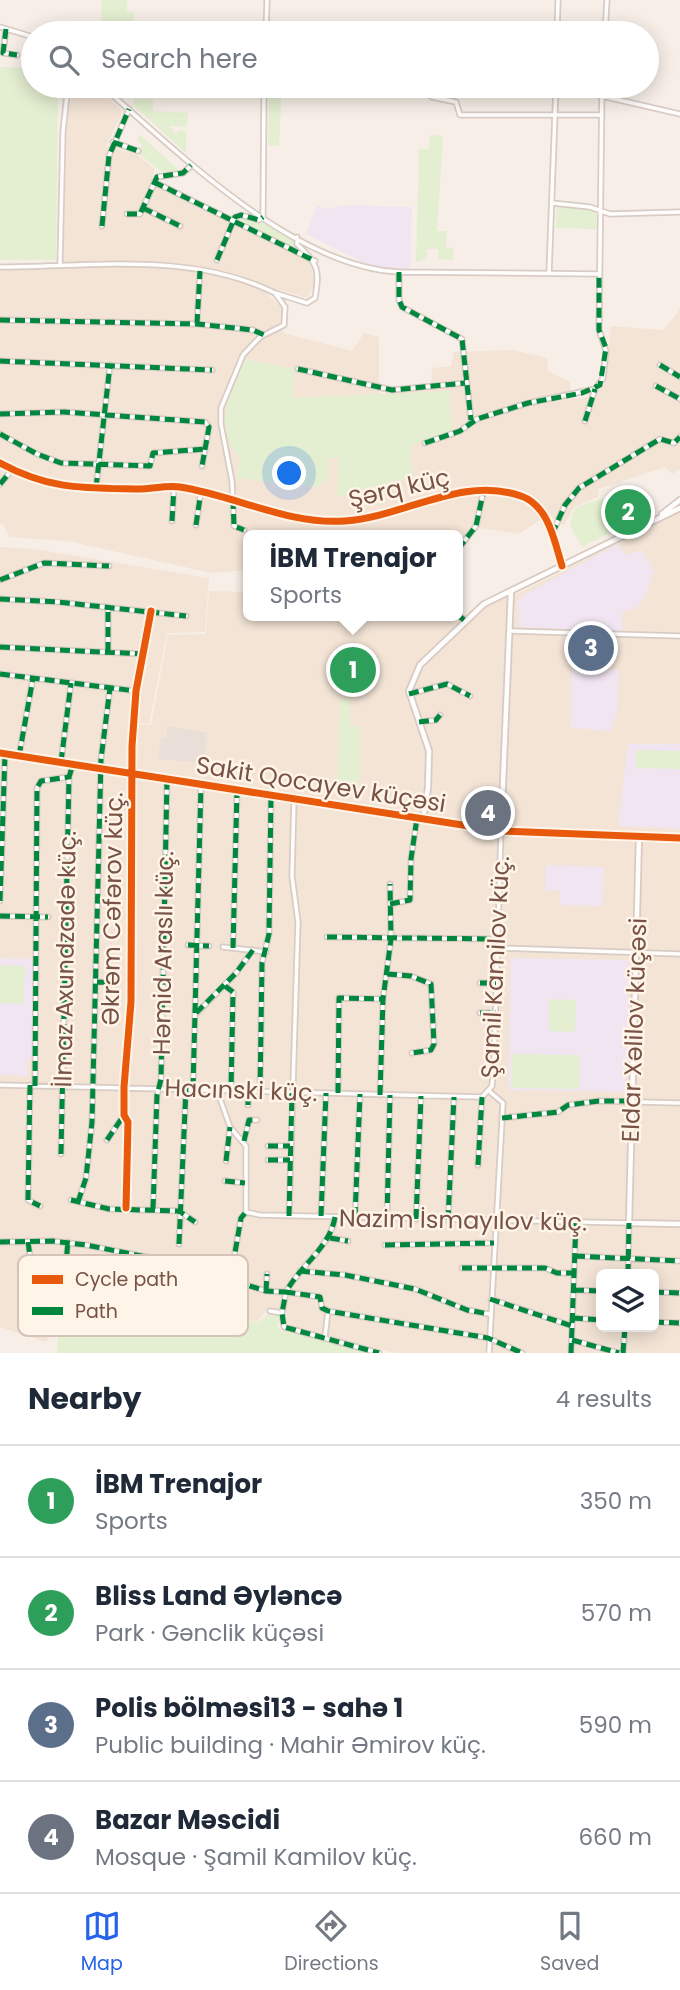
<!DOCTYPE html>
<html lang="en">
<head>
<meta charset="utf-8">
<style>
	:root { --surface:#fff; --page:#f2f2f3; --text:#1f2937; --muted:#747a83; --line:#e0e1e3; --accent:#2563eb }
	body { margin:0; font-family:Poppins,sans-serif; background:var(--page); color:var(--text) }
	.controls { position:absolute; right:21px; bottom:21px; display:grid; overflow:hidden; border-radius:10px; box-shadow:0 4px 18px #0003 }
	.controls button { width:63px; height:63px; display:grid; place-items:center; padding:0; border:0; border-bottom:2px solid var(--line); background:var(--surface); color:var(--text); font:35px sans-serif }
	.you { position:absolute; left:290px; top:474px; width:24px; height:24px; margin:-18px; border:5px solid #fff; border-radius:50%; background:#1a73e8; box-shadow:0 0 0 10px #1a73e833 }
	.badge { display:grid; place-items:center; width:46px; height:46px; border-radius:50%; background:var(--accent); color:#fff; font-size:23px; font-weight:700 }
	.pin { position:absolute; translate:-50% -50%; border:4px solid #fff; box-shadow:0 2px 7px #0006 }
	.popup { position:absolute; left:243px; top:530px; width:220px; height:91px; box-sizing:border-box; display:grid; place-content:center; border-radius:10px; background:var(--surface); filter:drop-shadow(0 2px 5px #0005); font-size:23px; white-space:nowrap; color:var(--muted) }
	.popup b { font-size:26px; color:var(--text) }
	.popup::after { content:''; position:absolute; left:50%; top:100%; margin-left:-14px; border:14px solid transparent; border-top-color:var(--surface) }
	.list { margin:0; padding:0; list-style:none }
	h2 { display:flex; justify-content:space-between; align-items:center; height:91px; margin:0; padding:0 28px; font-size:30px }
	h2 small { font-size:23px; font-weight:400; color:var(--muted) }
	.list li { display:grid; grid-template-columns:46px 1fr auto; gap:21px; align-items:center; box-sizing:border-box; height:112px; padding:0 28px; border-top:2px solid var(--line) }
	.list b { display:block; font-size:26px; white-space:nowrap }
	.list p { margin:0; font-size:23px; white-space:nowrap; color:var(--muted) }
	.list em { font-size:23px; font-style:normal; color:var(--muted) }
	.icon { flex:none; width:38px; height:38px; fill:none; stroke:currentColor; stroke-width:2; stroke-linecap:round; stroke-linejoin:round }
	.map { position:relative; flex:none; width:680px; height:1353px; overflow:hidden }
	.search { position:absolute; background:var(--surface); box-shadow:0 4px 18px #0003; left:21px; right:21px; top:21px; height:77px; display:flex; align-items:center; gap:18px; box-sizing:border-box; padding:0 24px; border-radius:38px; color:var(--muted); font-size:26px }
	.sheet { height:539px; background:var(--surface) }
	nav { display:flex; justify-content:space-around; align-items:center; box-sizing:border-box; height:98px; border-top:2px solid var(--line); background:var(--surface); font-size:19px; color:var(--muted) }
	nav a { display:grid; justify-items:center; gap:4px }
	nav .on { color:var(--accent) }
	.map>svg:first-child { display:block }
	.residential { fill:#f3e4d6; fill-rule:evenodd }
	.industrial { fill:#eadfd8 }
	.education { fill:#f1e5f1 }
	.green { fill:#e4eed0 }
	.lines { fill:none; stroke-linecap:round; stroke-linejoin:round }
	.street-casing { stroke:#d8ccc5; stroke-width:7 }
	.secondary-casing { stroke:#d8cac3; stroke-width:8 }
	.street { stroke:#fefdfb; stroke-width:3.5 }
	.secondary { stroke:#fefdfb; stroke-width:4.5 }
	.quiet { stroke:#00873e; stroke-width:5; stroke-dasharray:10 5; stroke-linecap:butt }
	.cycleway-casing { stroke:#fff4e8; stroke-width:11 }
	.cycleway { stroke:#e8590c; stroke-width:7 }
	.labels { text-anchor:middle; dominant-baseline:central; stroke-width:5; stroke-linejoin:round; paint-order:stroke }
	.street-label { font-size:24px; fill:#775245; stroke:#fff4e8 }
	.key { fill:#fff4e8; stroke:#d6c3b7; stroke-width:2 }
	.key-label { font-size:19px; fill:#775245 }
</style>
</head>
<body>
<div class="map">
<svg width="680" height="1353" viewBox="0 0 680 1353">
	<rect width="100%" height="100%" fill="#f7efe7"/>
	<path class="residential" d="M73 86H94L123 111 106 146 136 154 155 169 150 184 312 263 314 284 308 298 268 287 266 293 284 310 279 326 284 333 352 351 364 333 379 337V394L431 390 432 368 451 366 454 352 513 350 547 358 548 371 570 382 571 399 588 397 604 385 611 326 664 330 680 309V469L672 474 665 467 599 489 598 497 574 507 564 526 548 515 519 534 474 527 458 546V535H248V570L212 573 68 541 9 537 4 525 0 524V271L63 268 67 124Z
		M680 511V1353H396L287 1327V1312L269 1308 257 1322 203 1308 200 1322 134 1308 129 1321 110 1316 104 1328 90 1322 85 1335 58 1324 46 1342 0 1327V756L135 776 136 724 151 725 168 635 206 634 209 591 248 592V616H458V611L471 618 487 605 523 591ZM601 1274H654V1327H601Z
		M0 547 35 549 209 578 205 632 167 633 149 724 131 722 128 768 0 750Z"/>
	<path class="industrial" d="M167 726 207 733 204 763 158 759 161 738H166Z"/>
	<path class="education" d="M317 205 327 209 344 205 412 207 410 270 372 267 306 234Z
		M618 544 625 555 642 550 655 573 649 576 653 582 647 585 649 589 639 606 622 613V631L519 627 518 600 524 595Z
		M572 668 619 670 617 710 611 731 571 728Z
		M628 744H680V829L618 826Z
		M546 865 604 867 603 906 560 905V890H545Z
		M0 958 33 959 32 1058H28V1076L0 1075Z
		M511 958 629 960 626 1092 508 1090Z"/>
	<path class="green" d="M101 0H127V12H134L133 24 101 22Z
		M0 67 33 68V86H58L56 260H0Z
		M269 86H282L279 146 268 145Z
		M134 98 153 100V111L188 113 187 127 169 126 176 133 179 130 186 131V153L134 106Z
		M139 134 178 169 177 171 162 172 139 154 142 144 138 142Z
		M430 135 443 136 437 231H447L446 247 453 248V260L438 259V249H427V259L416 262 419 149H429Z
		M557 203 596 210V229L556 228Z
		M243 217 264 221 290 238 308 256 237 219Z
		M244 359 292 368 294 373 292 398 449 391 453 433 413 444 410 461 414 475 355 496H337L338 458H329L328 483 321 482 320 487 236 478 240 457C210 428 231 391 244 359Z
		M603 498 619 528 582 547 570 526 575 508Z
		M340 699H351L350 725 361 726 359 788 337 787Z
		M636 750 680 751V769L636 768Z
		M0 965 25 966 24 1004 0 1003Z
		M549 999 576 1000 575 1032 549 1031Z
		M512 1054 580 1055 579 1089 511 1088Z
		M134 1309 200 1323 204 1309 257 1323 270 1313 279 1314 278 1327 281 1331 325 1339 373 1353H57L59 1325 86 1336 91 1323 104 1329 110 1317 130 1322Z"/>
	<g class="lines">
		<g class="street-casing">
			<path id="street" d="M0 27 33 37
				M6 29 3 53 17 55
				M266 33 267 0
				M557 33 558 0
				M605 33 607 0
				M102 86C179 153 293 267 399 272L599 274
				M413 86 432 97 456 102 460 115H602
				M602 96 680 114
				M113 142 138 151
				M154 182 315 261
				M552 203 590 207 610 214 680 212
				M143 208 180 226
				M127 214H140L157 177 183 173 191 166
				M263 217 264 86
				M102 226 109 156 129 109
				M217 260 235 217 241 215 259 220 263 217
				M60 264 63 131 68 86
				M0 267C90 267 190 251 275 293
				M399 272V300L402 307 462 339 471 420
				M549 273 556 86
				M0 320 197 324 253 330 264 335
				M197 324 200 271
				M0 361 212 370
				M660 365 680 377
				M298 369 392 390 465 383
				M656 386 680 399
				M0 414 64 412 205 422 209 427 202 466
				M585 421 595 389
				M0 434 37 454 61 463 150 466 153 453 205 449
				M425 443 460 431 477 419 528 403 595 389 603 378 606 351 599 330 602 86
				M0 463C50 490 84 488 138 489 152 489 167 485 180 487 237 496 288 525 345 521 404 517 462 475 521 496 549 506 554 540 562 566
				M0 484 12 470
				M96 488 110 365
				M172 521 174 487
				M196 525 201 491
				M244 530 234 526 232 481 221 424V408L243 355 260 337 284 325 285 307 275 293 307 303 315 298C320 268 318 265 297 244V237
				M552 534 565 505 579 488 660 439 674 443 680 437
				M458 549 476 526 484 489
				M0 580 44 563 109 566
				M0 599 58 602 186 616
				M458 615 464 620
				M306 616H321
				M510 631 680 636
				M0 647 143 654
				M108 652V607
				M0 674 136 691
				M409 694 447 684 470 696
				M419 722 436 720 440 715
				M19 756 33 678
				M61 762 71 683
				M0 901 5 754
				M391 904 410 900 411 859 417 818
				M0 916 48 917
				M327 937 497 939
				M188 945 209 946
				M223 947 266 952
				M233 948 237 791
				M497 948 680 954
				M387 974 411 976 431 984 434 1044 431 1050 412 1053
				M97 982 115 983
				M480 983H496
				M225 986 233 992 231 1091
				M197 1013 236 973 253 950
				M480 1013H496
				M0 1085 482 1097
				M30 1085 28 1200 40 1206
				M35 1086 37 788 41 781 68 777
				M193 1088 201 785
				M217 1090 230 1127 246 1146V1212
				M260 1092 262 963 269 934 271 796
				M338 1093 339 998 383 999
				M380 1095 383 999 391 939 390 884
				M482 1097 492 1086 494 1062 501 831
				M248 1105V1092
				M502 1118 558 1112 568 1105 599 1101 680 1103
				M107 1140 124 1115
				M244 1141 249 1120H257
				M268 1146H290
				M61 1154 69 777 73 764
				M268 1160H290
				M226 1161 230 1127
				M478 1165 482 1097
				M225 1181 245 1183
				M71 1200 109 1209 179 1211 195 1222
				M78 1202 86 1178 92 1122 101 759 110 688
				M126 1208 128 1122 124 1115V1087L131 1002 132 746 136 691 151 611
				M153 1209 157 1095 161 1079 167 780
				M246 1212 260 1215 629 1223 628 1274
				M289 1216 298 922 292 876 294 799
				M321 1216 326 1093
				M335 1217C330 1248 301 1264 286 1292L320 1297 322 1308 328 1311 488 1338 522 1353
				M355 1217 360 1094
				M387 1218 390 1095
				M416 1219 421 1096
				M448 1220 454 1097
				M330 1238 348 1241
				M0 1242 52 1241 86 1245 177 1263 266 1291 286 1292 282 1313 284 1327 379 1353
				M28 1242 37 1304
				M179 1244 186 1088
				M385 1245 494 1243
				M575 1256 680 1261
				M462 1268H545L557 1273H574
				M300 1271 345 1275 415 1289 467 1310 489 1314
				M230 1280 241 1218 246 1212
				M112 1287 132 1295
				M574 1290 601 1291
				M122 1291 128 1254
				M266 1291 267 1274
				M654 1292 680 1293
				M207 1299 214 1275
				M491 1299 572 1326
				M270 1311 282 1313
				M62 1315C66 1289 65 1268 68 1242
				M573 1318 601 1320
				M654 1322 680 1323
				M325 1336 328 1311
				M572 1340 619 1353
				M489 1353 503 1103 489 1091
				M571 1353 576 1222
				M623 1353 625 1327"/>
		</g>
		<g class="secondary-casing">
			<path id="secondary" d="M662 514 680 500
				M0 753 501 831 680 838
				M423 819 428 788 429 751 409 691 420 665 484 604 680 508
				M501 831 511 591
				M639 836 629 1223 680 1224"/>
		</g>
		<use href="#street" class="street"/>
		<use href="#secondary" class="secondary"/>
		<path class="quiet" d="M6 29 3 53 17 55
			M113 142 138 151
			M154 182 315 261
			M143 208 180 226
			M127 214H140L157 177 183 173 191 165
			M102 226 109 156 129 109
			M217 260 235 217 241 215 259 220 263 217
			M399 272V300L402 307 462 339 471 420
			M0 320 197 324 253 330 264 335
			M197 324 200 271
			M0 361 212 370
			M660 365 680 377
			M298 369 392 390 465 383
			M656 386 680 399
			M0 414 64 412 205 422 209 427 202 466
			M585 421 595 389
			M0 434 37 454 61 463 150 466 153 453 205 449
			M425 443 460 431 477 419 528 403 582 393 600 385 606 348 599 330V274
			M0 484 12 470
			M96 488 110 365
			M233 499 234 526 244 530
			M172 521 174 487
			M196 525 201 491
			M552 534 565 505 579 488 660 439 674 443 680 437
			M458 549 476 526 484 489
			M0 580 44 563 109 566
			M0 599 58 602 186 616
			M458 615 464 620
			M306 616H321
			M0 647 143 654
			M108 652V607
			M0 674 136 691
			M409 694 447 684 470 696
			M419 722 436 720 440 715
			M19 756 33 678
			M61 762 71 683
			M0 901 5 754
			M390 904 410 900 411 859 417 818
			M0 916 48 917
			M327 937 497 939
			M188 945 209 946
			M233 948 237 791
			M387 974 411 976 431 984 434 1044 431 1050 412 1053
			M97 982 115 983
			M480 983H496
			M225 986 233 992 231 1091
			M196 1013 236 973 253 950
			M480 1013H496
			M30 1085 28 1200 40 1206
			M35 1086 37 788 41 781 69 777
			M193 1088 201 785
			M260 1092 262 963 269 934 271 796
			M338 1093 339 998 383 999
			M380 1095 383 999 391 939 390 884
			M248 1105V1092
			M502 1118 558 1112 568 1105 599 1101H632
			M107 1140 124 1115
			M244 1141 249 1120H257
			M268 1146H290
			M61 1154 69 777 73 764
			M268 1160H290
			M226 1161 230 1127
			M478 1165 482 1097
			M225 1181 245 1183
			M71 1200 109 1209 179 1211 195 1222
			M78 1202 86 1178 92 1122 101 759 110 688
			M153 1209 157 1095 161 1079 167 780
			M289 1216 292 1093
			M321 1216 326 1093
			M335 1217C330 1248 301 1264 286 1292L320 1297 322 1308 328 1311 488 1338 522 1353
			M355 1217 360 1094
			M387 1218 390 1095
			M416 1219 421 1096
			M448 1220 454 1097
			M330 1238 348 1241
			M0 1242 52 1241 86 1245 177 1263 266 1291 286 1292 282 1313 284 1327 379 1353
			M28 1242 37 1304
			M179 1244 186 1088
			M385 1245 494 1243
			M575 1256 680 1261
			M462 1268H545L557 1273H574
			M300 1271 345 1275 415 1289 467 1310 489 1314
			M628 1274 629 1223
			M230 1281 241 1218 246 1212
			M112 1287 132 1295
			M574 1290 601 1291
			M122 1291 128 1254
			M266 1291 267 1274
			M654 1292 680 1293
			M207 1299 214 1275
			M490 1299 572 1326
			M62 1315C66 1289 65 1268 68 1242
			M573 1318 601 1320
			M654 1322 680 1323
			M572 1340 619 1353
			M571 1353 576 1222
			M623 1353 625 1327"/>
		<g class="cycleway-casing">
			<path id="cycleway" d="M0 463C50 490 84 488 138 489 152 489 167 485 180 487 237 496 288 525 345 521 404 517 462 475 521 496 549 506 554 540 562 566
				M0 753 501 831 680 838
				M126 1208 128 1122 124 1115V1087L131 1002 132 746 136 691 151 611"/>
		</g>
		<use href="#cycleway" class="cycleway"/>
	</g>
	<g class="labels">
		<g class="street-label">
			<text transform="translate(399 488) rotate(-13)">Şərq küç</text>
			<text transform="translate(321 784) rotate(9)">Sakit Qocayev küçəsi</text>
			<text transform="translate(112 909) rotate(-89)">Əkrəm Cəfərov küç.</text>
			<text transform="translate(163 953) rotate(-89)">Həmid Araslı küç.</text>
			<text transform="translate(65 959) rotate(-89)">İlmaz Axundzadə küç.</text>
			<text transform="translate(495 967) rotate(-87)">Şamil Kamilov küç.</text>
			<text transform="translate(634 1030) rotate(-88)">Eldar Xəlilov küçəsi</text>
			<text transform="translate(241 1090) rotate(2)">Hacınski küç.</text>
			<text transform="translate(463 1220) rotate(1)">Nazim İsmayılov küç.</text>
		</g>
	</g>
	<rect x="18" y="1255" width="230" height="81" rx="10" class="key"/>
	<rect x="32" y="1275" width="31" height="9" fill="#e8590c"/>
	<rect x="32" y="1307" width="31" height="8" fill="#00873e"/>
	<g class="key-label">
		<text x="75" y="1286">Cycle path</text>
		<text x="75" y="1318">Path</text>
	</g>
</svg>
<div class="controls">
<button><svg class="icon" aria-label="layers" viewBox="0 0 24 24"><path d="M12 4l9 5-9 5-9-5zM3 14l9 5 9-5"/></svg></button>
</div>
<div class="you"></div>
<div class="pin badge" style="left:353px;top:670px;background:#2e9e5b">1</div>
<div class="popup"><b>İBM Trenajor</b>Sports</div>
<div class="pin badge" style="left:628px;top:512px;background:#2e9e5b">2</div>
<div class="pin badge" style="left:591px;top:648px;background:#5c6f8a">3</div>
<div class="pin badge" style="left:488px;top:813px;background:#6b7280">4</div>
<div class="search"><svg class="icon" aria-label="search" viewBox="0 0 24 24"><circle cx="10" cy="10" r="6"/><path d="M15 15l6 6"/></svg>Search here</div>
</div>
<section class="sheet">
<h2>Nearby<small>4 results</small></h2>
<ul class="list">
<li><span class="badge" style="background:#2e9e5b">1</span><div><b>İBM Trenajor</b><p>Sports</p></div><em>350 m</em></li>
<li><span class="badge" style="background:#2e9e5b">2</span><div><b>Bliss Land Əyləncə</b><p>Park · Gənclik küçəsi</p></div><em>570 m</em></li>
<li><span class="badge" style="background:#5c6f8a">3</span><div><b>Polis bölməsi13 - sahə 1</b><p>Public building · Mahir Əmirov küç.</p></div><em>590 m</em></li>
<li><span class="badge" style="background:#6b7280">4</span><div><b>Bazar Məscidi</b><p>Mosque · Şamil Kamilov küç.</p></div><em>660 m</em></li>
</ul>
</section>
<nav>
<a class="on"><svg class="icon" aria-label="map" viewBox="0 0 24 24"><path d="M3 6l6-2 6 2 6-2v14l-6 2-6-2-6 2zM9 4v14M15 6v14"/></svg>Map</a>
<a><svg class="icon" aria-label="directions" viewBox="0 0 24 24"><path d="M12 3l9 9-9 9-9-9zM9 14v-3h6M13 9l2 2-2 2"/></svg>Directions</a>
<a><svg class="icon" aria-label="saved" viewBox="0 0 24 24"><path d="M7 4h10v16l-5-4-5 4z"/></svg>Saved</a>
</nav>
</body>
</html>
